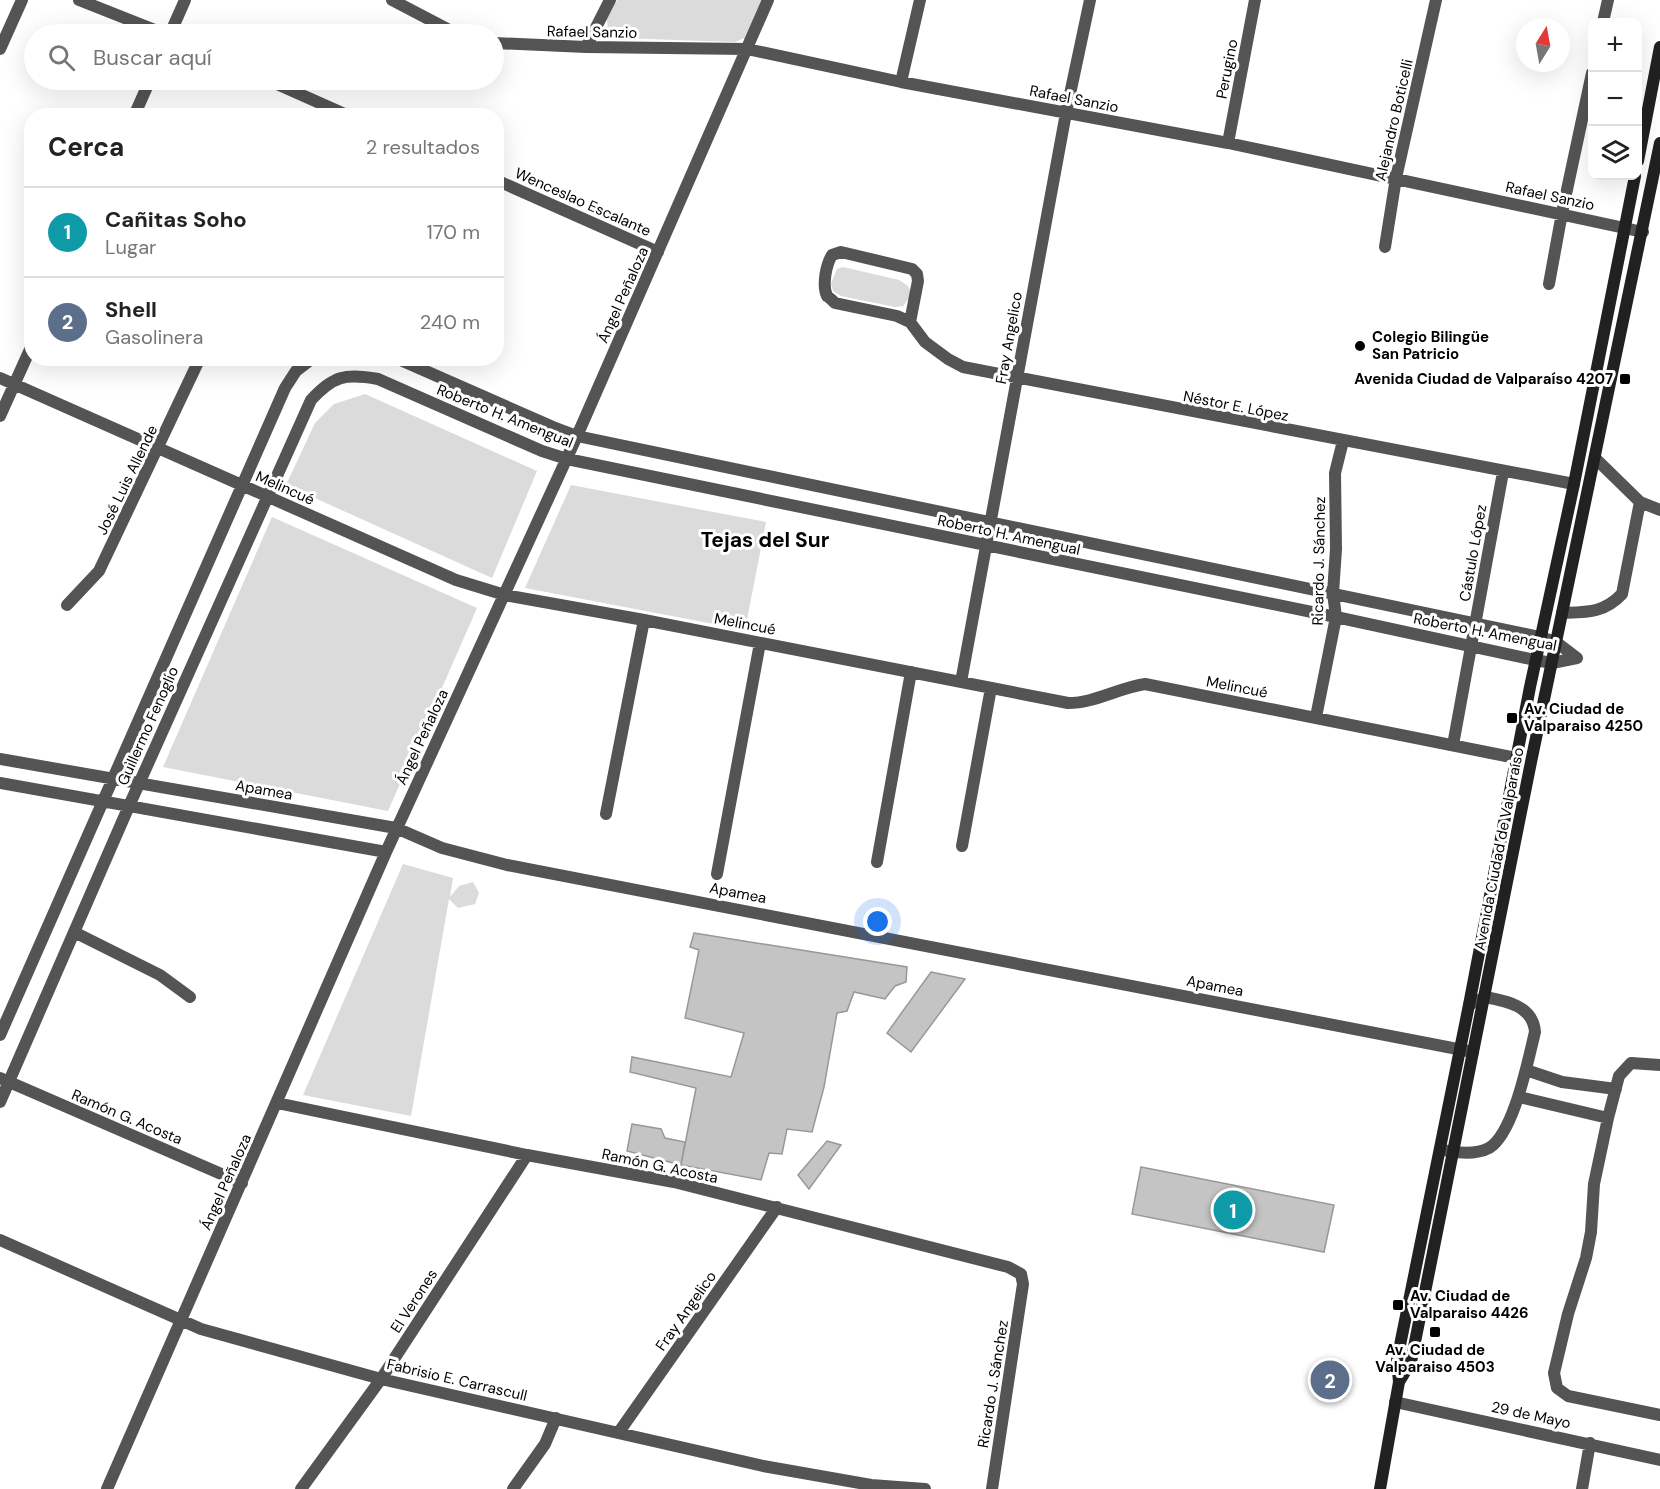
<!DOCTYPE html>
<html lang="es">
<head>
<meta charset="utf-8">
<style>
	:root { --surface:#fff; --page:#f2f2f2; --text:#222; --muted:#767676; --line:#e0e0e0; --accent:#0f766e }
	body { margin:0; font-family:"DM Sans",sans-serif; background:var(--page); color:var(--text) }
	.controls { position:absolute; right:18px; top:18px; display:grid; overflow:hidden; border-radius:12px; box-shadow:0 6px 24px #0002 }
	.controls button { width:54px; height:54px; display:grid; place-items:center; padding:0; border:0; border-bottom:2px solid var(--line); background:var(--surface); color:var(--text); font:30px sans-serif }
	.compass { position:absolute; left:1516px; top:18px; width:54px; height:54px; border-radius:50%; background:var(--surface); box-shadow:0 6px 24px #0002; rotate:11deg }
	.you { position:absolute; left:878px; top:922px; width:21px; height:21px; margin:-15px; border:4px solid #fff; border-radius:50%; background:#1a73e8; box-shadow:0 0 0 9px #1a73e833 }
	.badge { display:grid; place-items:center; width:39px; height:39px; border-radius:50%; background:var(--accent); color:#fff; font-size:20px; font-weight:700 }
	.pin { position:absolute; translate:-50% -50%; border:3px solid #fff; box-shadow:0 2px 6px #0006 }
	.list { margin:0; padding:0; list-style:none }
	h2 { display:flex; justify-content:space-between; align-items:center; height:78px; margin:0; padding:0 24px; font-size:26px }
	h2 small { font-size:20px; font-weight:400; color:var(--muted) }
	.list li { display:grid; grid-template-columns:39px 1fr auto; gap:18px; align-items:center; box-sizing:border-box; height:90px; padding:0 24px; border-top:2px solid var(--line) }
	.list b { display:block; font-size:22px; white-space:nowrap }
	.list p { margin:0; font-size:20px; white-space:nowrap; color:var(--muted) }
	.list em { font-size:20px; font-style:normal; color:var(--muted) }
	.icon { flex:none; width:33px; height:33px; fill:none; stroke:currentColor; stroke-width:2; stroke-linecap:round; stroke-linejoin:round }
	.map { position:relative; flex:none; width:1660px; height:1489px; overflow:hidden }
	.search { position:absolute; background:var(--surface); box-shadow:0 6px 24px #0002; left:24px; top:24px; width:480px; height:66px; display:flex; align-items:center; gap:15px; box-sizing:border-box; padding:0 21px; border-radius:33px; color:var(--muted); font-size:22px }
	.panel { position:absolute; background:var(--surface); box-shadow:0 6px 24px #0002; left:24px; top:108px; width:480px; height:258px; border-radius:24px }
	.map>svg:first-child { display:block }
	.green { fill:#dbdbdb }
	.building { fill:#c4c4c4; stroke:#989898; stroke-width:1.5 }
	.lines { fill:none; stroke-linecap:round; stroke-linejoin:round }
	.minor { stroke:#545454; stroke-width:12 }
	.secondary { stroke:#212121; stroke-width:12 }
	.poi-dot { fill:#000; stroke:#fff; stroke-width:2 }
	.labels { text-anchor:middle; dominant-baseline:central; stroke-width:6; stroke-linejoin:round; paint-order:stroke }
	.street-label { font-size:15px; fill:#000; stroke:#fff }
	.poi-label { font-size:15px; font-weight:bold; fill:#000; stroke:#fff; text-anchor:start }
	.district-label { font-size:21px; font-weight:bold; fill:#000; stroke:#fff }
</style>
</head>
<body>
<div class="map">
<svg width="1660" height="1489" viewBox="0 0 1660 1489">
	<rect width="100%" height="100%" fill="#fff"/>
	<path class="green" d="M617 0H764L748 43 744 38 735 42 618 38 608 32 607 19Z
		M843 267 899 280 907 285 911 291 910 297 903 306 895 307 841 296 833 291 831 283 837 269Z
		M365 394 537 471 492 578 286 485 315 423 334 404Z
		M571 485 766 522 745 630 525 588Z
		M272 517 477 608 388 811 163 767Z
		M403 864 453 878 450 897 459 886 473 882 479 893 475 904 458 908 449 899 411 1116 303 1095Z"/>
	<path class="building" d="M694 933 907 967 906 982 895 986 885 999 854 992 847 1011 837 1013 824 1087 812 1132 787 1129 782 1154 769 1153 761 1180 681 1165 696 1088 630 1072 632 1057 731 1077 744 1033 685 1018 699 950 690 947Z
		M931 972 965 979 911 1052 887 1033Z
		M632 1124 661 1129 665 1138 685 1142 681 1165 627 1151Z
		M827 1141 841 1145 809 1189 798 1175Z
		M1141 1167 1334 1205 1324 1252 1132 1214Z"/>
	<g class="lines">
		<path class="minor" d="M79 0 165 34
			M392 0 457 34
			M1603 22 1608 0
			M170 34 185 0
			M494 43 586 47 747 49 901 82 1228 143 1643 232
			M586 47 610 0
			M0 49 22 0
			M268 80 349 116
			M901 82 920 0
			M134 116 150 80
			M1228 143 1255 0
			M496 180 658 252
			M1385 247 1396 178 1436 0
			M1549 284 1562 213 1592 73
			M910 322 918 281 917 274 912 269 841 252 832 255C826 265 822 285 827 296 828 296 834 302 835 303L897 316 910 322 925 342 948 359 963 367 1574 484
			M396 358 553 427 577 436 1540 637 1556 642 1577 658
			M0 378 456 580 505 595 644 620 1068 703C1095 703 1118 688 1145 684L1516 758
			M0 416 32 345
			M1595 458 1640 502 1660 510
			M67 605 99 571 200 358
			M1562 613C1587 612 1604 613 1622 594L1640 502
			M961 682 1066 113 1090 0
			M1316 717 1336 617 1333 593 1336 549 1335 473 1343 441
			M1453 745 1503 472
			M0 759 396 828 442 848 507 865 1473 1052
			M0 783 386 852
			M606 814 644 620
			M962 846 991 688
			M877 862 911 672
			M717 874 760 643
			M74 932 160 975 190 997
			M0 1035 285 388 296 371 313 358
			M1660 1065 1631 1063 1619 1076 1608 1118 1594 1184 1591 1232 1586 1258 1568 1314 1554 1373 1557 1388 1568 1396 1660 1415
			M1526 1070 1562 1082 1616 1089
			M0 1078 242 1183
			M1519 1097 1608 1118
			M0 1102 129 806 311 400C333 376 345 373 378 379L542 451 567 459 1336 617 1535 660 1552 663 1577 658
			M277 1103 527 1155 674 1182 1008 1267 1021 1274 1023 1284 992 1489
			M1443 1150C1456 1153 1476 1155 1489 1148 1514 1133 1528 1060 1535 1032 1533 1006 1507 1001 1485 997L1469 1005
			M0 1240 201 1329 381 1379 763 1466 871 1485 925 1489
			M1395 1402 1660 1460
			M619 1432 777 1207
			M107 1489 386 852 577 436 768 0
			M301 1489 381 1379 527 1155
			M513 1489 545 1444 556 1418
			M1582 1489 1590 1443"/>
		<path class="secondary" d="M1638 161 1660 47
			M1399 1382 1411 1362 1531 762 1660 143
			M1380 1489 1399 1382 1397 1360 1469 1005 1530 687 1574 484 1635 176"/>
	</g>
	<g class="poi-dot">
		<circle cx="1360" cy="346" r="6"/>
		<rect x="1619" y="373" width="12" height="12" rx="3"/>
		<rect x="1506" y="712" width="12" height="12" rx="3"/>
		<rect x="1392" y="1299" width="12" height="12" rx="3"/>
		<rect x="1429" y="1326" width="12" height="12" rx="3"/>
	</g>
	<g class="labels">
		<g class="street-label">
			<text transform="translate(592 32) rotate(1)">Rafael Sanzio</text>
			<text transform="translate(1227 69) rotate(-79)">Perugino</text>
			<text transform="translate(1074 99) rotate(11)">Rafael Sanzio</text>
			<text transform="translate(1394 120) rotate(-77)">Alejandro Boticelli</text>
			<text transform="translate(1550 196) rotate(12)">Rafael Sanzio</text>
			<text transform="translate(583 202) rotate(24)">Wenceslao Escalante</text>
			<text transform="translate(623 295) rotate(-66)">Ángel Peñaloza</text>
			<text transform="translate(1009 338) rotate(-80)">Fray Angelico</text>
			<text transform="translate(1236 406) rotate(11)">Néstor E. López</text>
			<text transform="translate(505 416) rotate(22)">Roberto H. Amengual</text>
			<text transform="translate(127 480) rotate(-64)">José Luis Allende</text>
			<text transform="translate(285 488) rotate(24)">Melincué</text>
			<text transform="translate(1009 535) rotate(12)">Roberto H. Amengual</text>
			<text transform="translate(1473 553) rotate(-80)">Cástulo López</text>
			<text transform="translate(1319 561) rotate(-89)">Ricardo J. Sánchez</text>
			<text transform="translate(745 624) rotate(11)">Melincué</text>
			<text transform="translate(1485 632) rotate(11)">Roberto H. Amengual</text>
			<text transform="translate(1237 687) rotate(11)">Melincué</text>
			<text transform="translate(148 726) rotate(-66)">Guillermo Fenoglio</text>
			<text transform="translate(422 737) rotate(-65)">Ángel Peñaloza</text>
			<text transform="translate(264 790) rotate(10)">Apamea</text>
			<text transform="translate(1499 849) rotate(-79)">Avenida Ciudad de Valparaíso</text>
			<text transform="translate(738 893) rotate(11)">Apamea</text>
			<text transform="translate(1215 986) rotate(11)">Apamea</text>
			<text transform="translate(127 1117) rotate(23)">Ramón G. Acosta</text>
			<text transform="translate(660 1166) rotate(12)">Ramón G. Acosta</text>
			<text transform="translate(226 1182) rotate(-66)">Ángel Peñaloza</text>
			<text transform="translate(414 1301) rotate(-57)">El Verones</text>
			<text transform="translate(686 1311) rotate(-55)">Fray Angelico</text>
			<text transform="translate(457 1380) rotate(13)">Fabrisio E. Carrascull</text>
			<text transform="translate(993 1384) rotate(-81)">Ricardo J. Sánchez</text>
			<text transform="translate(1531 1415) rotate(12)">29 de Mayo</text>
		</g>
		<g class="poi-label">
			<text x="1372" y="337">Colegio Bilingüe<tspan x="1372" dy="17">San Patricio</tspan></text>
			<text x="1613" y="379" text-anchor="end">Avenida Ciudad de Valparaíso 4207</text>
			<text x="1524" y="709">Av. Ciudad de<tspan x="1524" dy="17">Valparaiso 4250</tspan></text>
			<text x="1410" y="1296">Av. Ciudad de<tspan x="1410" dy="17">Valparaiso 4426</tspan></text>
			<text x="1435" y="1350" text-anchor="middle">Av. Ciudad de<tspan x="1435" dy="17">Valparaiso 4503</tspan></text>
		</g>
		<g class="district-label">
			<text x="765" y="540">Tejas del Sur</text>
		</g>
	</g>
</svg>
<div class="controls">
<button>+</button>
<button>−</button>
<button><svg class="icon" aria-label="layers" viewBox="0 0 24 24"><path d="M12 4l9 5-9 5-9-5zM3 14l9 5 9-5"/></svg></button>
</div>
<svg class="compass" viewBox="-18 -18 36 36"><path d="M0-13l5 13h-10z" fill="#e53935"/><path d="M0 13l5-13h-10z" fill="#767676"/></svg>
<div class="you"></div>
<div class="pin badge" style="left:1233px;top:1210px;background:#0f9aa8">1</div>
<div class="pin badge" style="left:1330px;top:1380px;background:#5c6f8a">2</div>
<div class="search"><svg class="icon" aria-label="search" viewBox="0 0 24 24"><circle cx="10" cy="10" r="6"/><path d="M15 15l6 6"/></svg>Buscar aquí</div>
<section class="panel">
<h2>Cerca<small>2 resultados</small></h2>
<ul class="list">
<li><span class="badge" style="background:#0f9aa8">1</span><div><b>Cañitas Soho</b><p>Lugar</p></div><em>170 m</em></li>
<li><span class="badge" style="background:#5c6f8a">2</span><div><b>Shell</b><p>Gasolinera</p></div><em>240 m</em></li>
</ul>
</section>
</div>
</body>
</html>
